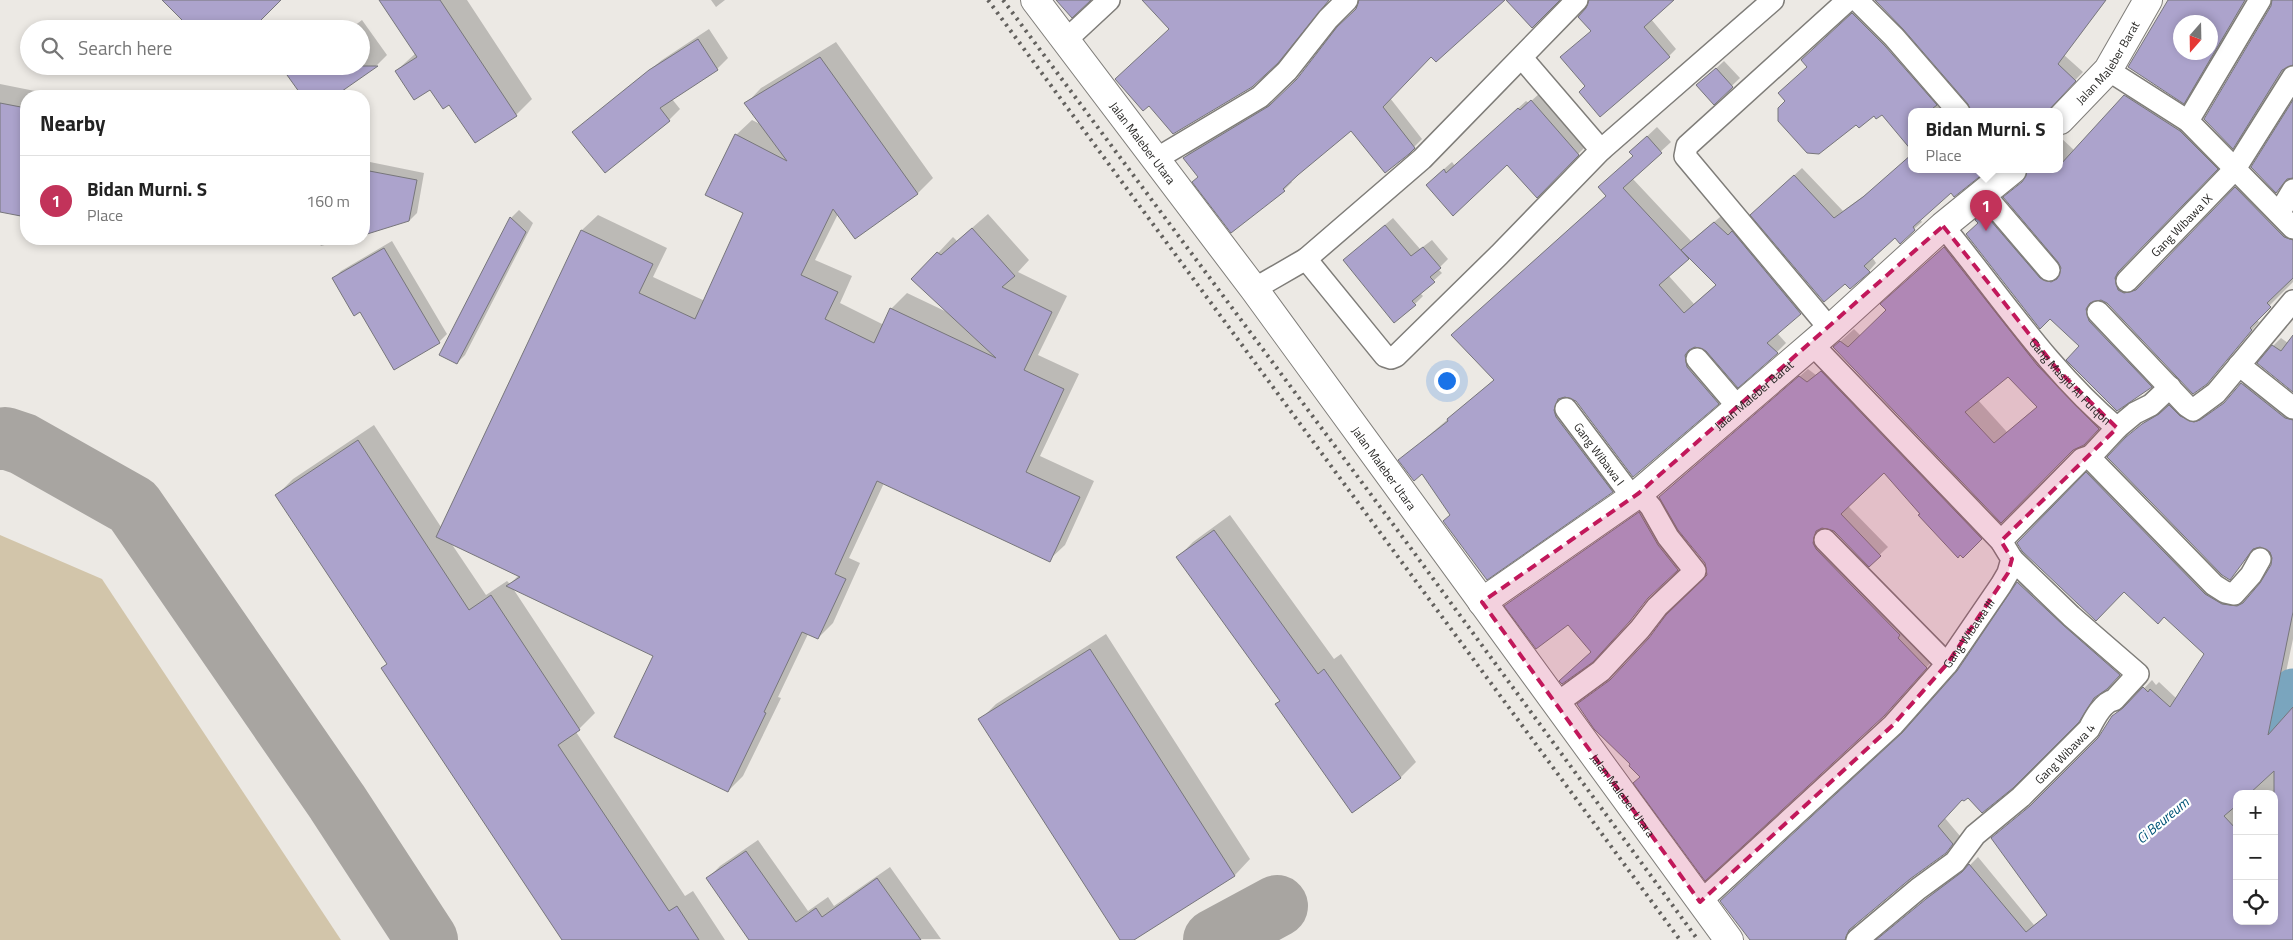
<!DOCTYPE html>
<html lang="en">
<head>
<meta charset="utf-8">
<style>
	:root { --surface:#fff; --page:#f6f6f6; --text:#222; --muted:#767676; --line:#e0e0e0; --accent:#c2335a }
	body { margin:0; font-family:"Titillium Web",sans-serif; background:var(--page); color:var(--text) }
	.controls { position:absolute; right:15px; bottom:15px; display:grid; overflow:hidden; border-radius:10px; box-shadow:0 2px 8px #0003 }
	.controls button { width:45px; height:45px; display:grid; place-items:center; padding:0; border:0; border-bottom:1px solid var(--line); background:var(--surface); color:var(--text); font:25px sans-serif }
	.compass { position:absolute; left:2173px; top:15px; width:45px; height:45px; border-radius:50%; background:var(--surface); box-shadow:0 2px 8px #0003; rotate:200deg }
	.you { position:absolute; left:1446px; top:380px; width:18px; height:18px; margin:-12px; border:4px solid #fff; border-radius:50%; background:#1a73e8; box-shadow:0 0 0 8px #1a73e833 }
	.badge { display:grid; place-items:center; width:32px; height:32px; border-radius:50%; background:var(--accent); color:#fff; font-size:16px; font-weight:700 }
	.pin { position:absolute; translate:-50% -41px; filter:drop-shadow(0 1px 2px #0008) }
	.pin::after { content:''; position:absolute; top:26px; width:18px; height:15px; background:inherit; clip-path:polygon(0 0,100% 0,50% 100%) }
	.popup { position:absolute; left:1908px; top:108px; width:155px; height:65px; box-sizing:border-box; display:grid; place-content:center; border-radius:10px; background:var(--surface); filter:drop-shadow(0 1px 4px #0005); font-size:16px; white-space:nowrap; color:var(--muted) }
	.popup b { font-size:19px; color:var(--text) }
	.popup::after { content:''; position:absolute; left:50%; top:100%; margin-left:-10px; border:10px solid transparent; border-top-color:var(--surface) }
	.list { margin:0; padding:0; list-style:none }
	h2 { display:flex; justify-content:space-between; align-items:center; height:65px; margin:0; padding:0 20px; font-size:21px }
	h2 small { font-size:16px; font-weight:400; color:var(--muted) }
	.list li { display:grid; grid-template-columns:32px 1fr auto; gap:15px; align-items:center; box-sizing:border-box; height:90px; padding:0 20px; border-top:1px solid var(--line) }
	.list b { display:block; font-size:19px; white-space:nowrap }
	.list p { margin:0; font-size:16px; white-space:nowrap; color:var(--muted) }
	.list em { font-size:16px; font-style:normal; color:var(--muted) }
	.icon { flex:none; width:28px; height:28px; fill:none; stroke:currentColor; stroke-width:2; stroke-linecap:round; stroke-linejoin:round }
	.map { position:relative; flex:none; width:2293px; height:940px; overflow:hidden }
	.search { position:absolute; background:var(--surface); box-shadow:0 2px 8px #0003; left:20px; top:20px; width:350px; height:55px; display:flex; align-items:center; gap:12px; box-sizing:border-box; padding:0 18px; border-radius:28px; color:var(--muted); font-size:19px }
	.panel { position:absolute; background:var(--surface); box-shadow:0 2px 8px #0003; left:20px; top:90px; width:350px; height:155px; border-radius:20px }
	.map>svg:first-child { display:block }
	.green { fill:#d2c5aa }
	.shadow { fill:#0003; fill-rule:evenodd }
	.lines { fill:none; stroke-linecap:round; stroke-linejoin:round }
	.river { stroke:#7aa5be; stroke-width:41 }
	.taxiway { stroke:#a8a5a1; stroke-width:62 }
	.building { fill:#aca3cc; stroke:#77767b; fill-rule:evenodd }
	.street-casing { stroke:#7f7d79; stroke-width:24 }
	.secondary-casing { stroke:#7f7d79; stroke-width:30 }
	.street { stroke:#fff; stroke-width:21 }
	.secondary { stroke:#fff; stroke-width:28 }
	.rail { stroke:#63615e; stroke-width:4; stroke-dasharray:2.5 5; stroke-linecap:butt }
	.marked { fill:#c2185b; fill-opacity:0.2; stroke:#c2185b; stroke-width:4; stroke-dasharray:10 6; stroke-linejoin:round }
	.labels { text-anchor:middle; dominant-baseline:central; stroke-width:4.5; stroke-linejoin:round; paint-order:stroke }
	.street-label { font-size:12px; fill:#262523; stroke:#fff }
	.water-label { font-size:14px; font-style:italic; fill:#015578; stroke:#fff }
</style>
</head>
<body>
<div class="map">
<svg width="2293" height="940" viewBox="0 0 2293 940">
	<rect width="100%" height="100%" fill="#ece9e4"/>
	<path class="green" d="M0 535 102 579 341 940H0Z"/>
	<path class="shadow" d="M380 0H467L532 99 516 115 475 142 449 103 430 88 396 71 416 53Z
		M711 0H725L716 7Z
		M1360 0H1503L1432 55 1390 98 1422 139 1414 147 1385 171 1351 129 1290 180 1292 182 1284 190 1232 232 1199 176 1184 158 1192 150 1276 100 1298 79 1357 9Z
		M1595 0H1672L1651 19 1676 49 1669 56 1586 86Z
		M1876 0H2106L2064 55 2083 72 2056 100 2052 112H1972L1970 103 1904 28Z
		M2169 0H2247L2191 94 2184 102ZM2180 22H2210V52H2180Z
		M2274 0H2293V63L2287 67 2240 140 2233 147Z
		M1861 6 1957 112H1912V149L1882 113 1856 123 1787 101 1808 67 1810 52Z
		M362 20 387 55 376 66 333 96H303L288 75 297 66H361V29H350Z
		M138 24 159 28 134 29Z
		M709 29 728 58 717 69 672 99 680 109 669 120 573 132 662 60Z
		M836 42 933 178 918 193 855 238 838 214 815 260 852 276 840 303 884 325 891 309 907 293 949 313 938 253 953 237 957 241 988 214 1029 260 1018 272 1067 296 1038 355 1079 374 1040 456 1094 481 1065 545 1049 560 884 483 849 558 860 563 833 623 818 638 808 634 778 697 781 698 743 776 728 791 655 656 512 587 595 713 576 732 685 896 693 891 725 940H565L383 668 388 663 277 495 293 479 374 425 441 527 582 230 598 215 667 248 653 277 705 301 744 213 736 135 752 120 762 125 746 104 761 88ZM451 543 519 575 510 584 507 581 486 595Z
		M1724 61 1740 78 1714 103 1706 78Z
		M128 66H147L143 70Z
		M0 84 60 96H26V216L0 210Z
		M2133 88 2224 160 2126 263 2122 270 2123 277 2133 286 2145 282 2244 180 2293 230V282L2256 319 2259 322 2207 383 2101 299 2093 301 2096 313 2159 378 2151 386 2081 346 1977 220 1992 206 2054 275H2061L2063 268 2025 179 2028 170H2060V137L2075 151Z
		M1540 93 1586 146 1537 196 1507 163 1435 177 1452 162 1455 166 1526 101 1529 103Z
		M1657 127 1671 142 1632 178 1691 241 1725 213 1810 303 1777 333 1786 343 1777 352 1707 349 1694 345 1697 357 1728 393 1718 403 1577 401 1571 396 1564 397 1565 406 1622 481 1612 491 1452 514 1423 473 1400 460 1495 379 1462 326 1607 195 1634 156 1641 142ZM1690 257 1717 284 1694 304 1668 275Z
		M1912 154V170H1986L1954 195 1951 192 1920 219 1922 222 1914 229 1895 236 1872 257 1876 263 1869 271 1760 207 1802 168 1843 211 1873 189Z
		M365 161 424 173 417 213 409 221 377 215 374 230 364 233Z
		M519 210 533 223 465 355 457 363 441 354 511 218Z
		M1393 218 1420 249 1432 240 1448 259 1438 269 1442 273 1420 293 1423 296 1415 304 1344 260Z
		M1957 235 2111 416 2096 431 2073 449 2001 521 1834 347 1854 329 1861 336 1888 310 1894 292ZM2009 375 2038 406 2007 432 1978 400Z
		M316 239H346L321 246Z
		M392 241 447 334 439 342 395 368 361 310 333 279 341 271Z
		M2293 337V390L2273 346 2281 338 2288 343Z
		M1829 364 1989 530 1963 556 1884 471 1848 506 1888 547 1869 565 1834 530 1822 526 1820 534 1934 659 1892 707 1641 776 1579 704 1617 674 1708 576 1706 563 1660 497 1808 369 1816 375Z
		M2250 376 2293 410V639L2276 720 2293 698V940H1877L1935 891 1968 867 1978 857 2034 925 2048 914 2000 831 2039 798 2099 739 2113 717 2131 702 2152 680 2156 685 2159 682 2177 699 2206 654 2164 615 2124 590 2018 543 2095 465 2240 599 2247 598 2261 584 2272 566 2274 558 2271 551 2261 545 2255 547 2229 579 2127 438 2151 416 2169 407 2178 398 2202 415 2210 413 2230 398ZM2237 794H2274V921H2237Z
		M1646 507 1684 562 1654 591 1599 653 1592 651 1568 624 1506 606Z
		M1230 515 1334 659 1341 654 1416 762 1401 777 1352 811 1277 704 1281 700 1178 557 1193 542Z
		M2026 575 2127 666 2098 694 2086 712 2012 787 1962 798 1944 817 1960 836 1954 844 1856 923 1852 933 1855 940H1752L1907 730 1958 672 2018 582Z
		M1106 634 1250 859 1235 875 1132 940H1121L980 720 996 704Z
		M758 840 808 911 828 897 834 906 890 867 941 939 760 940 707 879 720 866Z"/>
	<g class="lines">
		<path class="river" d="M2231 760 2269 723 2293 689"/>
		<path class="taxiway" d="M0 439 5 438 23 444 133 506 337 802 427 940
			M1214 940 1277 906"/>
	</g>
	<path class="building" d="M162 0H281L252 29H191Z
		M379 0H440L517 116 475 143 449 105 443 109 430 90 414 100 395 71 417 57Z
		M1056 0H1091L1072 18Z
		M1142 0H1329L1278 63 1252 87 1173 134 1149 106 1143 111 1115 79 1169 29Z
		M1359 0H1505L1436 62 1431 57 1383 107 1415 148 1409 154 1385 173 1351 131 1298 175 1283 189 1285 191 1231 233 1192 182 1198 177 1183 158 1269 106 1297 79 1337 27 1356 9Z
		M1506 0H1560L1532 28Z
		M1589 0H1674L1644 27 1670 57 1600 117 1579 92 1585 86 1560 57 1591 31 1578 17 1586 8Z
		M1875 0H2106L2058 64 2076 81 2047 112H1971L1968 104 1903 29Z
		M2168 0H2245L2184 104 2128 67ZM2180 22H2210V52H2180Z
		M2272 0H2293V65L2282 70 2233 149 2204 119 2271 6Z
		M1852 13 1885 46 1937 105 1928 112H1912V151L1882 115 1876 119 1874 116 1859 128 1856 125 1819 154 1807 153 1778 121V108L1785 101 1778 93 1807 67 1801 60Z
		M698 39 718 70 660 108 670 121 605 173 572 132 649 70Z
		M820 57 918 194 855 239 833 209 801 275 838 292 825 319 874 343 890 308 996 358 911 279 937 252 941 255 972 228 1015 276 1002 287 1052 312 1024 370 1064 389 1026 472 1080 497 1050 562 877 481 835 574 846 579 818 639 802 632 764 712 766 713 728 792 614 737 653 656 506 586 520 577 436 537 581 230 653 264 639 293 695 319 743 213 705 195 735 134 787 161 744 103Z
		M299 66H378L335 96H302L287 75Z
		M1716 68 1733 87 1714 105 1696 85Z
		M2124 95 2180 131 2218 169 2118 272 2115 278 2118 290 2124 293 2136 290 2235 187 2284 237 2293 240V278L2267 303 2271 307 2250 328 2252 330 2207 384 2193 394 2107 303 2101 300 2090 303 2086 309 2089 321 2152 387 2117 411 2066 360 2079 346 2050 319 2040 329 1966 234 1978 223 1975 220 1984 213 2040 278 2051 282 2057 279 2061 268 2058 262 2003 197 2022 182 2026 176 2027 170H2060V165Z
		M1531 100 1579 155 1537 198 1507 165 1453 216 1426 185 1444 169 1446 173 1518 108 1520 110Z
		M2293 100V178L2287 179 2276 193 2251 167Z
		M0 103 26 108V217L0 212Z
		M1647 136 1662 153 1623 188 1689 259 1659 285 1684 313 1716 285 1681 250 1714 222 1728 235 1732 231 1801 314 1767 343 1778 353 1738 388 1706 351 1695 347 1689 350 1685 355 1687 367 1719 404 1633 477 1576 401 1565 397 1558 399 1554 410 1556 417 1613 492 1487 580 1443 521 1450 515 1422 474 1414 481 1398 460 1448 421 1447 419 1494 380 1451 335 1606 196 1598 187 1633 156 1629 152Z
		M1912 154V170H1988L1954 197 1951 193 1913 227 1915 230 1900 244 1895 238 1864 266 1870 272 1850 289 1845 284 1824 302 1750 215 1794 175 1834 218 1863 197Z
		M364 170 417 180 409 221 364 235Z
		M510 217 526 232 457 364 439 355Z
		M1385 225 1411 256 1423 247 1441 268 1430 277 1435 282 1412 301 1416 305 1394 323 1343 260Z
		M1944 247 2037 365 2099 429 2084 445 2073 450 2001 523 1833 347 1840 341 1848 347 1886 310 1880 304ZM2008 377 2037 407 1994 443 1965 412Z
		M384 248 440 343 394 370 360 312 354 316 332 278Z
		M2293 335V392L2257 363 2272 345 2281 351Z
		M1821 371 1982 539 1963 558 1960 555 1958 558 1918 515 1920 514 1884 473 1841 514 1881 556 1869 567 1834 531 1822 528 1816 531 1813 543 1816 549 1900 635 1898 638 1927 668 1884 716 1705 881 1633 783 1640 777 1629 766 1630 764 1594 729 1577 704 1610 680 1649 638 1666 615 1707 575 1705 563 1678 530 1659 497 1799 376 1807 382Z
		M2241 383 2285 418 2293 420V612L2268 735 2293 707V940H1876L1926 899 1962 872 1969 864 2026 932 2047 915 1991 838 2030 806 2098 738 2112 716 2123 708 2143 687 2148 692 2150 689 2170 707 2204 654 2164 617 2158 624 2124 592 2096 621 2022 551 2017 543 2086 472 2205 594 2222 604 2237 606 2243 603 2260 583 2271 565 2272 558 2270 552 2260 547 2253 549 2230 580 2222 575 2107 457 2126 437 2142 424 2159 414 2169 405 2180 416 2194 422 2200 420 2224 403ZM2274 771V921H2237V830L2224 816 2237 805V794H2249Z
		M358 440 469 610 491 595 580 730 558 745 669 911 677 906 699 940H562L381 668 387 664 275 495Z
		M1639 512 1658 545 1678 570 1648 598 1630 621 1593 662 1562 684 1559 681 1591 652 1568 625 1536 649 1504 606Z
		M1214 530 1318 674 1324 669 1401 778 1352 813 1275 704 1280 701 1176 557Z
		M2017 582 2063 625 2120 675 2107 689 2094 698 2079 722 2013 788 1982 813 1968 798 1964 801 1962 800 1938 826 1953 844 1946 853 1910 879 1849 930 1845 940H1750L1720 901 1902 733 1957 671Z
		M1090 649 1235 876 1134 940H1120L978 719Z
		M746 851 796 922 816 908 822 917 877 878 921 940H749L706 878Z"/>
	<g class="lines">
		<g class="street-casing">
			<g id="street">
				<path d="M1857 0 1894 37 1959 112"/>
				<path d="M1066 40 1109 0"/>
				<path d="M1522 58 1601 150"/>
				<path d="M2108 70 2188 121 2293 228"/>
				<path d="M2188 121 2260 0"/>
				<path d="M1156 159 1260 97 1287 71 1328 19 1347 0"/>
				<path d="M1984 194 2049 270"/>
				<path d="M2279 213 2293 190"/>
				<path id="s1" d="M1943 226C1999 294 2049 371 2117 428L2091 456 2093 461 2214 585 2225 592 2234 594 2251 575 2260 559"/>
				<path d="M1306 259 1422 159 1577 0"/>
				<path id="s2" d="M2127 281 2235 169 2293 77"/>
				<path d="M1254 289 1306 259 1385 356 1391 358 1396 356 1499 255 1601 150 1773 0"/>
				<path d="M2098 312 2187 406 2193 410 2216 393 2293 301"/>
				<path d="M1830 329 1685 156 1687 146 1848 0"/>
				<path d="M1697 359 1738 407"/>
				<path d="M2239 365 2293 408"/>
				<path id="s3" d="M1566 409 1633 498"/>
				<path d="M2117 428 2135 413 2151 405 2170 387"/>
				<path d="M1825 540 1947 664"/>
				<path d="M2001 541 2082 459 2091 456"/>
				<path d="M1556 704 1601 671 1640 629 1657 607 1695 571 1668 537 1651 507 1639 493"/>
				<path id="s4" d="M1700 902 1893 725 1947 664 2001 585 2008 573 2012 559 2001 541 1812 344"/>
				<path id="s5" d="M1857 940 1918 889 1955 862 1975 835 2021 797 2089 729C2094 719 2103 702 2114 700L2138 674 2071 616 2012 559"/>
			</g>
		</g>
		<g class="secondary-casing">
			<g id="secondary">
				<path id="s6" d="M1035 0 1254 289 1729 940"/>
				<path id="s7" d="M2060 120 2108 70 2148 0"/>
				<path id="s8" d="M1482 602 1639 493 1830 329 1943 226 2012 170"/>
			</g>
		</g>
		<use href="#street" class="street"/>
		<use href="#secondary" class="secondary"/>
		<path class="rail" d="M988 0 1680 940
			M1003 0 1404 539 1698 940"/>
	</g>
	<path class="marked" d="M1943 226 2057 369 2117 428 2001 541 2012 559 2008 573 1947 664 1893 725 1700 902 1482 602 1639 493Z"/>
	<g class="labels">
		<g class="street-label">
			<text stroke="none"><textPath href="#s7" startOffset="75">Jalan Maleber Barat</textPath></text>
			<text stroke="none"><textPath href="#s6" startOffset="179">Jalan Maleber Utara</textPath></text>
			<text stroke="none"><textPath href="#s2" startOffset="78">Gang Wibawa IX</textPath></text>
			<text stroke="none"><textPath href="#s1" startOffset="201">Gang Masjid Al Furqon</textPath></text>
			<text stroke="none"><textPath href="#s8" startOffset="342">Jalan Maleber Barat</textPath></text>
			<text stroke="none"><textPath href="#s3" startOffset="56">Gang Wibawa I</textPath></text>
			<text stroke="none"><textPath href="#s6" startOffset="584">Jalan Maleber Utara</textPath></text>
			<text stroke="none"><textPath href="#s4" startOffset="381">Gang Wibawa III</textPath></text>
			<text stroke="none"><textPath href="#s5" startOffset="280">Gang Wibawa 4</textPath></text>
			<text stroke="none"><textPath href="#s6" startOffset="989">Jalan Maleber Utara</textPath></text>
		</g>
		<g class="water-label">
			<text transform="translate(2162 820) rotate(-40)">Ci Beureum</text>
		</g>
	</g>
</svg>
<div class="controls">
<button>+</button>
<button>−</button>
<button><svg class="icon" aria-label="locate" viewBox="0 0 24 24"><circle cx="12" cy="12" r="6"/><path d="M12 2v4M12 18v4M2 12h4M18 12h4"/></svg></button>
</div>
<svg class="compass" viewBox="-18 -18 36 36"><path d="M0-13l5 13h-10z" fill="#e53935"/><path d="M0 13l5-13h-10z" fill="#767676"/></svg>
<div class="you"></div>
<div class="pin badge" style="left:1986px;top:231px">1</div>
<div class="popup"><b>Bidan Murni. S</b>Place</div>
<div class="search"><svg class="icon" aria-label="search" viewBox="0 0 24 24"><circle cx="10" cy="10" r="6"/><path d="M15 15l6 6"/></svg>Search here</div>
<section class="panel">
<h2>Nearby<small></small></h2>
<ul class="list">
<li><span class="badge">1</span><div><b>Bidan Murni. S</b><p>Place</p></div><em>160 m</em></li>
</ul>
</section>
</div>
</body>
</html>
